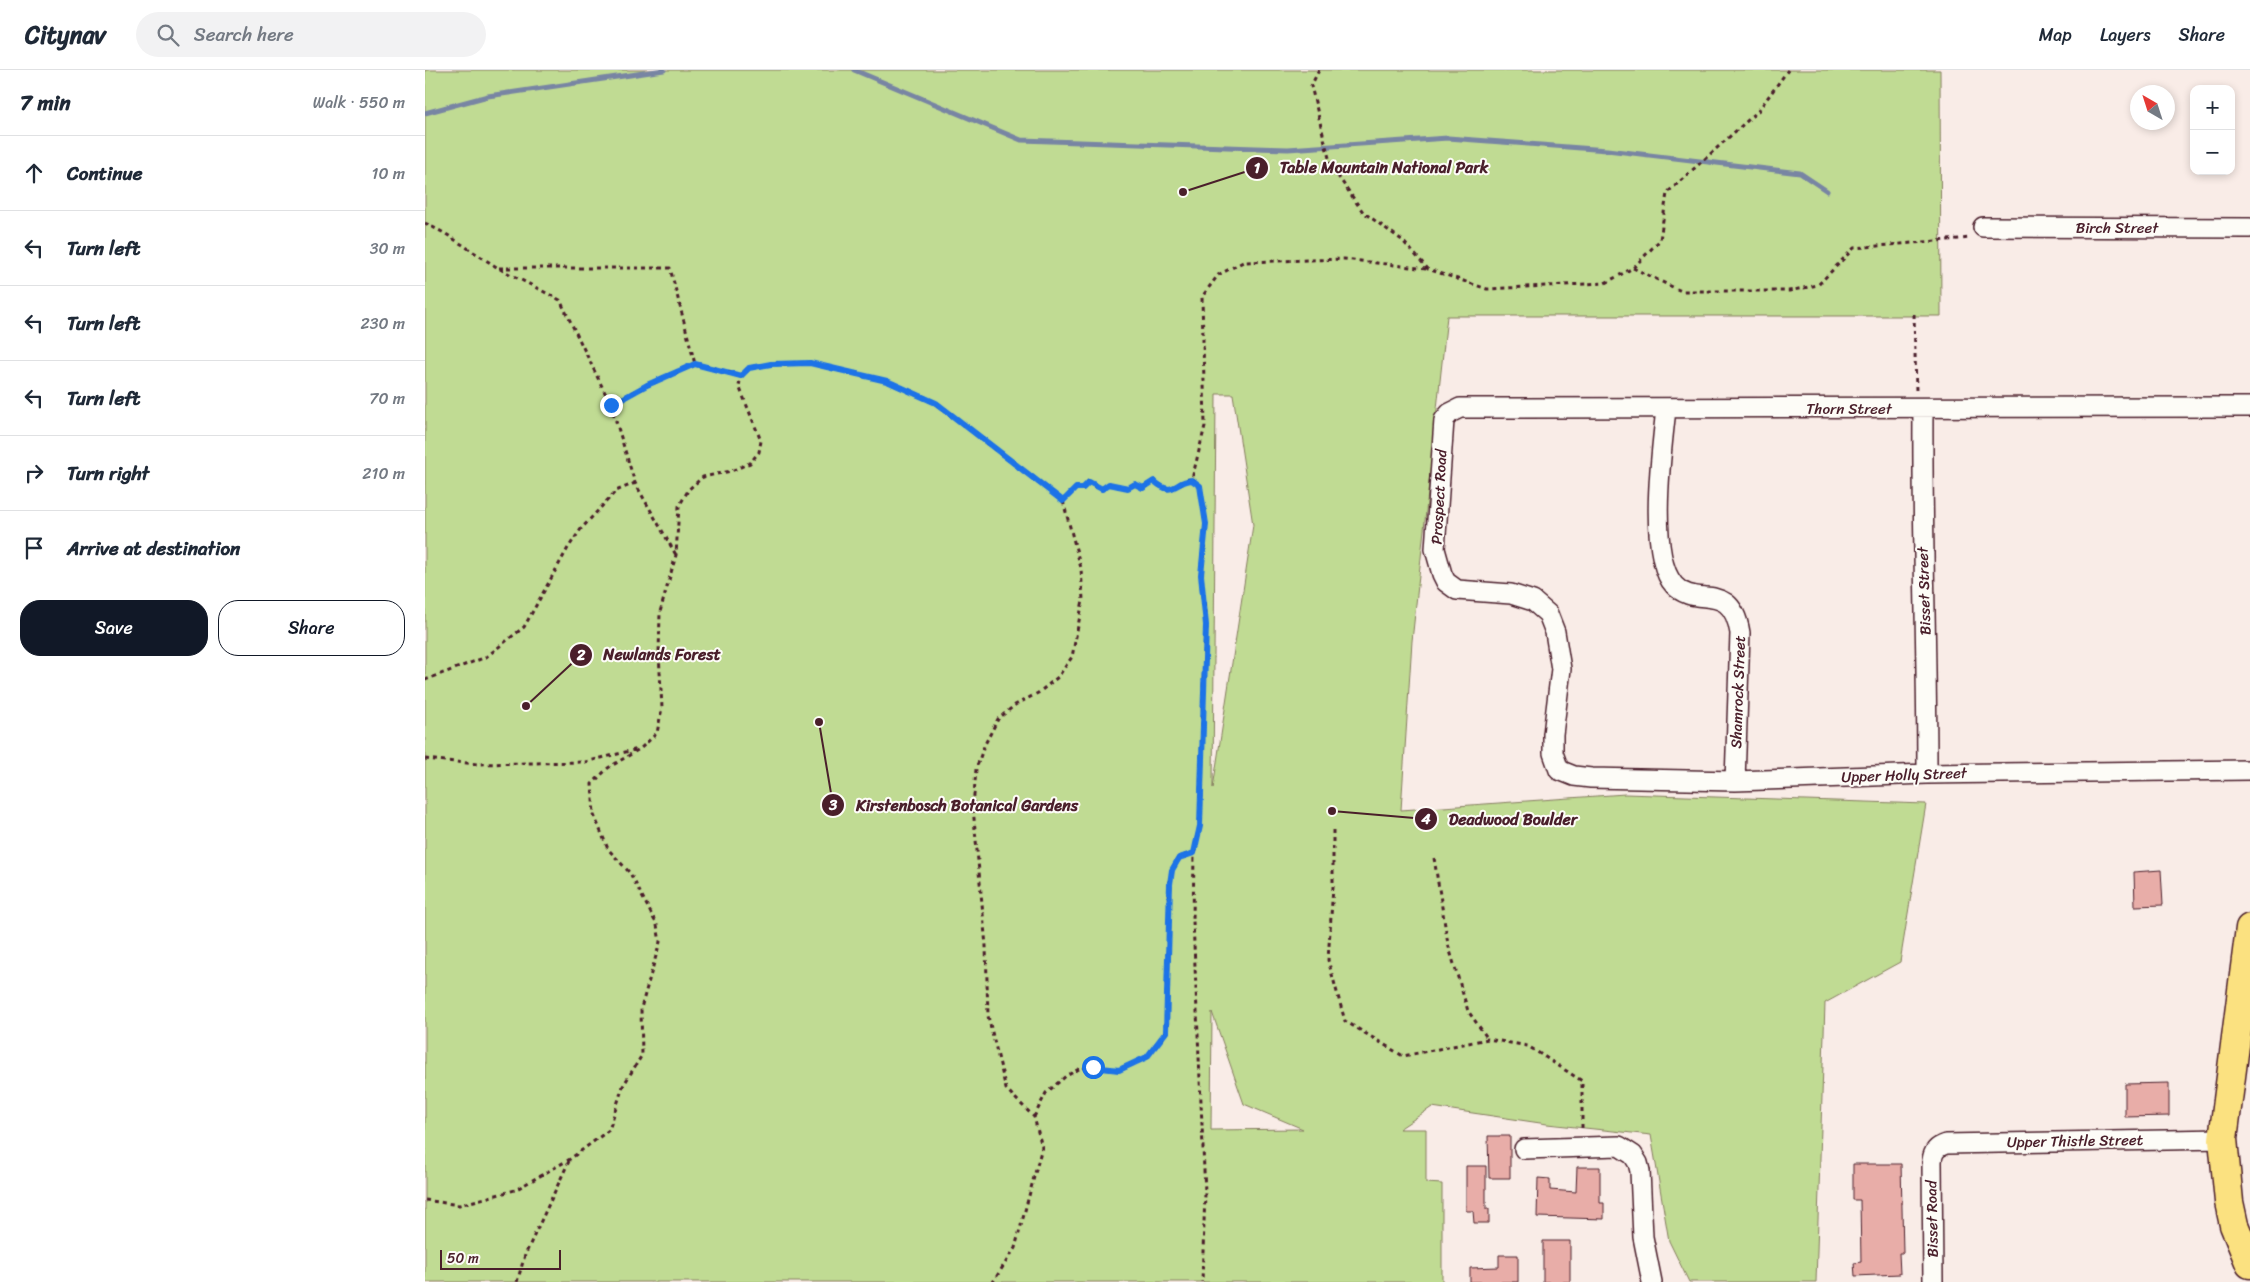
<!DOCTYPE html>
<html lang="en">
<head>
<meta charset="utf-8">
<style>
	:root { --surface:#fff; --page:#f2f2f3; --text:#1f2937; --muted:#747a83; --line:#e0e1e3; --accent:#111827 }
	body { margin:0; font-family:Sriracha,sans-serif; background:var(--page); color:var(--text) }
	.controls { position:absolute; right:15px; top:15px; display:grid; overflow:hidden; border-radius:10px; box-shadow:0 2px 8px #0003 }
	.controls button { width:45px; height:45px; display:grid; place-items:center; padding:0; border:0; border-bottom:1px solid var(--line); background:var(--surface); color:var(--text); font:25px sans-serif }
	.compass { position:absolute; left:1705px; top:15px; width:45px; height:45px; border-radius:50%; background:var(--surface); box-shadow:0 2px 8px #0003; rotate:321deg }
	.scale { position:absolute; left:15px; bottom:12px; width:121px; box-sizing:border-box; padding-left:5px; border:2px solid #4a1f2b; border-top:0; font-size:14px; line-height:18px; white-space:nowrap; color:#4a1f2b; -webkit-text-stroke:4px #fdfcf7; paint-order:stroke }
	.stop { position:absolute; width:15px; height:15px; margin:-11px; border:4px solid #1a73e8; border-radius:50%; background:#fff }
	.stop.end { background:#1a73e8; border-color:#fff; box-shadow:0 1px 5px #0008 }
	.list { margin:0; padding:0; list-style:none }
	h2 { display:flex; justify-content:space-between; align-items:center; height:65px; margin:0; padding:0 20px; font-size:21px }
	h2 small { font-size:16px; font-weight:400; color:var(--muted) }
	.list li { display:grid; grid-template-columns:32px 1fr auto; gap:15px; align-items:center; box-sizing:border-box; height:75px; padding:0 20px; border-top:1px solid var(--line) }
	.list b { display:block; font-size:19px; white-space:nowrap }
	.list em { font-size:16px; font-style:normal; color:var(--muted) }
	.actions { display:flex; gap:10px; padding:15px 20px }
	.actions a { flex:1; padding:11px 0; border:1px solid var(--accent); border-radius:20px; text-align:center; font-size:18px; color:var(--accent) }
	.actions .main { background:var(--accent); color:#fff }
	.icon { flex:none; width:28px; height:28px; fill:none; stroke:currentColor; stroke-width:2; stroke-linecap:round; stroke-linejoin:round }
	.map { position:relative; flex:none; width:1825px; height:1212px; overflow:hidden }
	header { display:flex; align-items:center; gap:30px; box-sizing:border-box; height:70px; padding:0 25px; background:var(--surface); border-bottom:1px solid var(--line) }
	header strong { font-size:24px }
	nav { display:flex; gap:28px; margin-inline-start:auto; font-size:18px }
	.search { width:350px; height:45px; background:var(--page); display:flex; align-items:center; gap:12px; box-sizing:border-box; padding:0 18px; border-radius:28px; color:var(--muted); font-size:19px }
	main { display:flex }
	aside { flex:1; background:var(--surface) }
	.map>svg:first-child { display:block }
	.green { fill:#c0db93; stroke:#857d5f; fill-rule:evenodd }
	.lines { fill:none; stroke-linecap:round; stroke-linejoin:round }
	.stream { stroke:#7885a3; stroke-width:5 }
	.building { fill:#e8ada8; stroke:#4a1f2b }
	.minor-casing { stroke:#4a1f2b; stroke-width:22 }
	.primary-casing { stroke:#4a1f2b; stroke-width:31 }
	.path { stroke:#4a1f2b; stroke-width:3; stroke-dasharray:4 4; stroke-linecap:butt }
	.minor { stroke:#fdfcf7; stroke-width:19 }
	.primary { stroke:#fbe180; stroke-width:28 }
	.route { stroke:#1a73e8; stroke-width:6 }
	.labels { text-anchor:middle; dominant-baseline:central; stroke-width:4; stroke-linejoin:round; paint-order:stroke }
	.street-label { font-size:15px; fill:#4a1f2b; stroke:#fdfcf7 }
	.leader { fill:none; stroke:#4a1f2b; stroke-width:2 }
	.callout-dot { fill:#4a1f2b; stroke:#fdfcf7; stroke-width:2 }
	.mark-label { font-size:15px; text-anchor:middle; font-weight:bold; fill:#fff }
	.callout-label { font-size:16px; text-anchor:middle; font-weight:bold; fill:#4a1f2b; stroke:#fdfcf7; stroke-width:4; stroke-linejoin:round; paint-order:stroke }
</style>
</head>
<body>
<header>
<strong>Citynav</strong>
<div class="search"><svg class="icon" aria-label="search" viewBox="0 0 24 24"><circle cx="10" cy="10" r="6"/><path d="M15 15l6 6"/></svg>Search here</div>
<nav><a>Map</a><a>Layers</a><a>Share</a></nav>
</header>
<main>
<aside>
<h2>7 min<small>Walk · 550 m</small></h2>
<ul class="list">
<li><svg class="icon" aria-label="ahead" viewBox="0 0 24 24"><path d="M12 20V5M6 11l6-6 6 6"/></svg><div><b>Continue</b></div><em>10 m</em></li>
<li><svg class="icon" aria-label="left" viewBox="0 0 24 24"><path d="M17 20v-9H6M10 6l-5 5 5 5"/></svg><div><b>Turn left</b></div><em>30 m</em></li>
<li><svg class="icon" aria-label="left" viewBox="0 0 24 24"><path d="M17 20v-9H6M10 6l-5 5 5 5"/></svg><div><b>Turn left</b></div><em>230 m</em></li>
<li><svg class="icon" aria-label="left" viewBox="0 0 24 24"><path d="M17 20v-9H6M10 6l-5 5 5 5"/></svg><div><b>Turn left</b></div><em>70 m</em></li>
<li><svg class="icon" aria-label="right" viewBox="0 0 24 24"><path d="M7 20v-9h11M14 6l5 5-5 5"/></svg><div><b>Turn right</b></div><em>210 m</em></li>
<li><svg class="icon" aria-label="arrive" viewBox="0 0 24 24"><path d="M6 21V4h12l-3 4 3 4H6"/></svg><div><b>Arrive at destination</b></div></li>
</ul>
<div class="actions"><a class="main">Save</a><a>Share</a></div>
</aside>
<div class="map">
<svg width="1825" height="1212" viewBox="0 0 1825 1212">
	<rect width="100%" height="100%" fill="#f9ece7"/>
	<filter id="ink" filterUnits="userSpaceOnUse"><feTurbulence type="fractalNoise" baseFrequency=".02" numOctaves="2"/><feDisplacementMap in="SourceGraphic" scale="10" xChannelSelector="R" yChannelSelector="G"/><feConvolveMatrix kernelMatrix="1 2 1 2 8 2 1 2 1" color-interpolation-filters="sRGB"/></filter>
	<g filter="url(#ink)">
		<path class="green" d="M0 0H1515L1516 246H1022L987 571 976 740 1200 724 1501 734 1475 892 1400 933 1391 1212H1264L1244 1171 1226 1065 1122 1054 1007 1037 974 1059H1001V1113L1017 1114V1212H0ZM791 324H808L828 455 788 718ZM787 942 819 1034 878 1059 786 1060Z"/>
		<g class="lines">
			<path class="stream" d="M429 0 596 70 863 79 1023 68 1182 80 1375 103 1402 121
				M0 43 63 26 239 0"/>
		</g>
		<path class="building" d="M1736 800 1738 835 1710 836 1709 802Z
			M1744 1013V1046L1700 1047V1014Z
			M1063 1066H1085V1108H1064Z
			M1428 1094H1476L1478 1183H1474L1475 1204 1430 1206 1429 1193 1436 1192 1435 1130H1428Z
			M1041 1096H1061V1139H1064V1153H1049L1048 1141H1041Z
			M1152 1097H1175V1133H1179V1149L1112 1147 1113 1108 1125 1109V1120L1151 1122Z
			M1118 1171H1145V1212H1118Z
			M1074 1185H1093V1212H1045V1198L1074 1197Z"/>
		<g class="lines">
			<g class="minor-casing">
				<path id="minor" d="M1558 157 1825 158
					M1825 337 1035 338 1025 343 1019 350 1010 479 1017 504 1021 512 1032 520 1086 524 1108 531 1123 544 1130 562 1136 599 1128 664V683L1134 700 1149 706 1166 708 1310 711 1502 704 1825 700
					M1241 339C1237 377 1222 485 1249 515 1271 540 1306 508 1315 563L1310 711
					M1498 339C1497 461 1502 582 1502 704
					M1099 1079 1194 1076 1208 1085 1213 1093 1215 1101 1218 1167 1227 1212
					M1508 1212 1507 1091C1508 1081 1512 1077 1521 1074L1798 1069"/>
			</g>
			<g class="primary-casing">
				<path id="primary" d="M1825 858 1798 1069 1804 1132 1809 1155 1825 1194"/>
			</g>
			<path class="path" d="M894 0 886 16 906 96 938 142 977 170 1003 199 1062 219 1180 213 1208 198 1235 170 1242 123 1333 41 1363 0
				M0 153 21 164 73 198 135 230 186 335 210 413 251 485
				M74 198H245L270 294 316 306
				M1208 198 1256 221H1364L1393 215 1429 178 1546 168
				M1489 244 1491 321
				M186 335 222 315 270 294
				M767 409 775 416 781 454 776 505 781 555 779 609 775 756 769 783 768 851 780 1123 777 1212
				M638 431 651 418H658L663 412 677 419 684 414 703 418 710 414 718 418 729 411C749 428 748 412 767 409L780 356 777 227 793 205 818 192 919 189 1002 199
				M0 610 61 587 99 557 143 478 156 459 191 421 210 413
				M0 689 52 694 160 692 213 679
				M908 760V817L903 890 920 951 978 986 1063 969 1103 976 1157 1011V1061
				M1009 788 1023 874 1043 941 1063 969
				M609 1047 621 1023 641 1006 654 999 667 997 694 1000 722 987 741 962 745 814 747 800 754 788 769 783
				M0 1130 34 1135 90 1120 145 1089 184 1060 198 1016 217 985 216 938 235 872 232 855 205 803 183 779 169 745 167 714 183 698 216 678 232 663 237 638 234 584 235 542 251 485 254 436 264 419 278 407 306 401 325 393 334 382 336 371 314 316 316 306 324 298 346 294 385 293 462 311 511 333 638 431 656 498 658 530 647 587 633 607 613 623 590 635 573 649 559 676 551 699 548 738 561 876 563 946 581 1019 609 1047 617 1077 590 1178 568 1212
				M92 1212 100 1185 145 1089"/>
			<use href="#minor" class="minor"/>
			<use href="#primary" class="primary"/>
		</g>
	</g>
	<g class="lines" filter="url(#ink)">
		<path class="route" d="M186 335 222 315 270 294 316 306 324 298 346 294 385 293 462 311 511 333 638 431 651 418H658L664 412 677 419 684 414 703 418 710 414 718 418 729 411C749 428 748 412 767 410L775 416 781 454 776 505 781 555 775 756 769 783 754 788 747 800 745 814 741 962 722 987 694 1000 668 997"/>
	</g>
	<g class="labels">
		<g class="street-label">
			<text x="1692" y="158">Birch Street</text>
			<text x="1424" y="339">Thorn Street</text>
			<text transform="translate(1014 427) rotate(-87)">Prospect Road</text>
			<text transform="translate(1499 521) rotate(-92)">Bisset Street</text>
			<text transform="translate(1313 622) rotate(-88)">Shamrock Street</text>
			<text transform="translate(1479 705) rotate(-2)">Upper Holly Street</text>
			<text transform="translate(1650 1071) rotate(-1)">Upper Thistle Street</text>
			<text transform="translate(1507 1149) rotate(-91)">Bisset Road</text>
		</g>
	</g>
	<path class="leader" d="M758 122L832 98M101 636L156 585M394 652L408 735M907 741L1001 749"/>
	<g class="callout-dot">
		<circle cx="758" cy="122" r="5"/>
		<circle cx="101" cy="636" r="5"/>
		<circle cx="394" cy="652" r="5"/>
		<circle cx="907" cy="741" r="5"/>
		<circle cx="832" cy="98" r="12"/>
		<circle cx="156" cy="585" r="12"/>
		<circle cx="408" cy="735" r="12"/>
		<circle cx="1001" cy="749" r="12"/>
	</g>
	<g class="mark-label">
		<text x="832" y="103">1</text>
		<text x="156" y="590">2</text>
		<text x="408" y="740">3</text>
		<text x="1001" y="754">4</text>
	</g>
	<g class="callout-label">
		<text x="959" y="103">Table Mountain National Park</text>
		<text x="237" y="590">Newlands Forest</text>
		<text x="542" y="741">Kirstenbosch Botanical Gardens</text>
		<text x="1088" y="755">Deadwood Boulder</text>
	</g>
</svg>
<div class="controls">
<button>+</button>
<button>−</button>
</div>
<svg class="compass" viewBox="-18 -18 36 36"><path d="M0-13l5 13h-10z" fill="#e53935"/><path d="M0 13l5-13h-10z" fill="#747a83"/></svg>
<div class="scale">50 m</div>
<div class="stop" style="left:668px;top:997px"></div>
<div class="stop end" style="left:186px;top:335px"></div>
</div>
</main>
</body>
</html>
